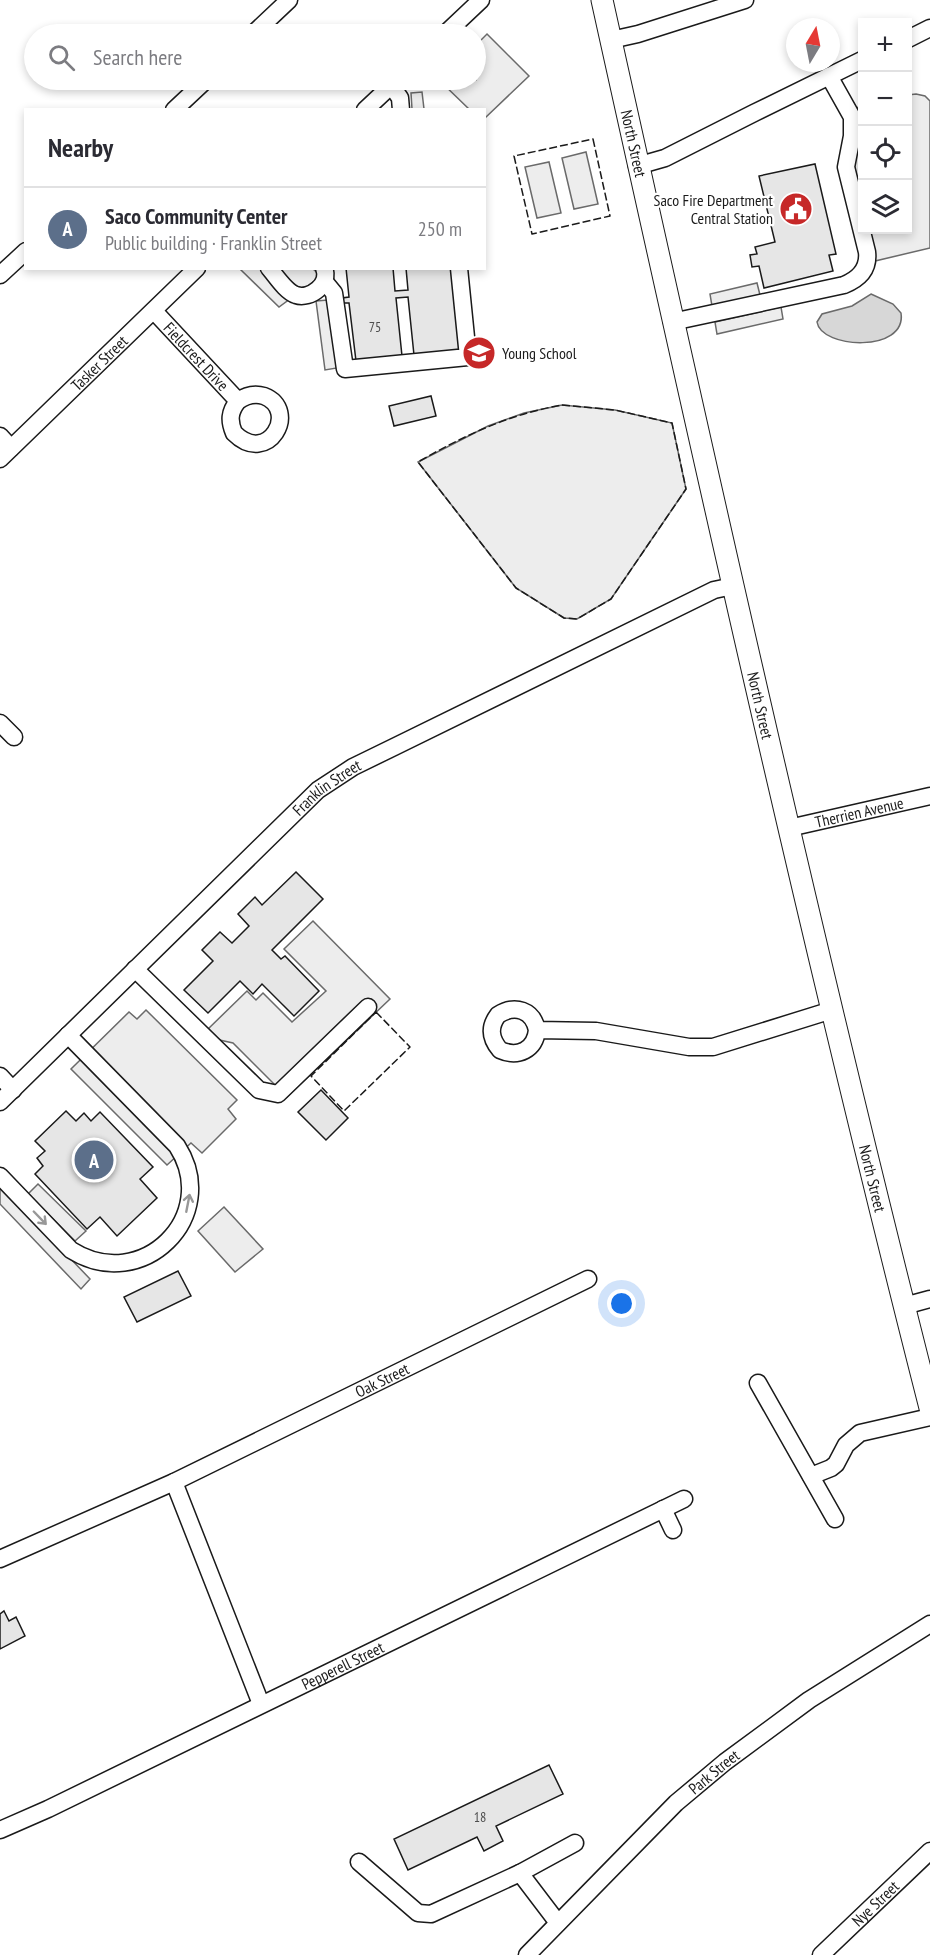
<!DOCTYPE html>
<html lang="en">
<head>
<meta charset="utf-8">
<style>
	:root { --surface:#fff; --page:#f2f2f3; --text:#2b2b33; --muted:#7c7c81; --line:#e1e1e2; --accent:#c62828 }
	body { margin:0; font-family:"PT Sans Narrow",sans-serif; background:var(--page); color:var(--text) }
	.controls { position:absolute; right:18px; top:18px; display:grid; overflow:hidden; border-radius:0px; box-shadow:0 3px 9px #0003 }
	.controls button { width:54px; height:54px; display:grid; place-items:center; padding:0; border:0; border-bottom:2px solid var(--line); background:var(--surface); color:var(--text); font:30px sans-serif }
	.compass { position:absolute; left:786px; top:18px; width:54px; height:54px; border-radius:50%; background:var(--surface); box-shadow:0 3px 9px #0003; rotate:10deg }
	.you { position:absolute; left:622px; top:1304px; width:21px; height:21px; margin:-15px; border:4px solid #fff; border-radius:50%; background:#1a73e8; box-shadow:0 0 0 9px #1a73e833 }
	.badge { display:grid; place-items:center; width:39px; height:39px; border-radius:50%; background:var(--accent); color:#fff; font-size:20px; font-weight:700 }
	.pin { position:absolute; translate:-50% -50%; border:3px solid #fff; box-shadow:0 2px 6px #0006 }
	.list { margin:0; padding:0; list-style:none }
	h2 { display:flex; justify-content:space-between; align-items:center; height:78px; margin:0; padding:0 24px; font-size:26px }
	h2 small { font-size:20px; font-weight:400; color:var(--muted) }
	.list li { display:grid; grid-template-columns:39px 1fr auto; gap:18px; align-items:center; box-sizing:border-box; height:84px; padding:0 24px; border-top:2px solid var(--line) }
	.list b { display:block; font-size:22px; white-space:nowrap }
	.list p { margin:0; font-size:20px; white-space:nowrap; color:var(--muted) }
	.list em { font-size:20px; font-style:normal; color:var(--muted) }
	.icon { flex:none; width:33px; height:33px; fill:none; stroke:currentColor; stroke-width:2; stroke-linecap:round; stroke-linejoin:round }
	.map { position:relative; flex:none; width:930px; height:1955px; overflow:hidden }
	.search { position:absolute; background:var(--surface); box-shadow:0 3px 9px #0003; left:24px; top:24px; width:462px; height:66px; display:flex; align-items:center; gap:15px; box-sizing:border-box; padding:0 21px; border-radius:33px; color:var(--muted); font-size:22px }
	.panel { position:absolute; background:var(--surface); box-shadow:0 3px 9px #0003; left:24px; top:108px; width:462px; height:162px; border-radius:0px }
	.map>svg:first-child { display:block }
	.built { fill:#ededed; stroke:#6a6a6a; stroke-width:1.5 }
	.water { fill:#d7d7d7; stroke:#6a6a6a; stroke-width:1.5 }
	.building { fill:#e6e6e6; stroke:#1a1a1a; stroke-width:1.5 }
	.lines { fill:none; stroke-linecap:round; stroke-linejoin:round }
	.minor-casing { stroke:#1a1a1a; stroke-width:19 }
	.major-casing { stroke:#1a1a1a; stroke-width:23 }
	.minor { stroke:#fff; stroke-width:16 }
	.major { stroke:#fff; stroke-width:21 }
	.fence { stroke:#1a1a1a; stroke-width:1.5; stroke-dasharray:8 3; stroke-linecap:butt }
	.oneway { stroke:#989898 }
	.labels { text-anchor:middle; dominant-baseline:central; stroke-width:4.5; stroke-linejoin:round; paint-order:stroke }
	.number-label { font-size:14px; fill:#4d4d4d }
	.street-label { font-size:16px; fill:#1a1a1a; stroke:#fff }
	.poi-label { font-size:16px; fill:#1a1a1a; stroke:#fff; text-anchor:end }
</style>
</head>
<body>
<div class="map">
<svg width="930" height="1955" viewBox="0 0 930 1955">
	<rect width="100%" height="100%" fill="#fff"/>
	<path class="built" d="M487 34 529 76 485 118 484 110 469 109 439 80H476V45Z
		M422 92 424 109H412L411 93Z
		M916 94 925 96 930 101V248L875 261 869 230H908V95Z
		M862 106V202L843 112Z
		M586 152 598 204 574 209 562 158Z
		M549 162 561 213 537 218 525 167Z
		M240 269H313L321 276 279 307Z
		M757 283 760 295 712 306 710 294Z
		M328 300 337 368 325 370 316 301Z
		M781 307 783 319 717 334 715 322Z
		M562 405 615 410 672 423 686 489 611 599 577 619 564 618 516 588 418 462 488 426 524 413Z
		M313 921 390 999 287 1097 233 1043 215 1039 207 1030 247 991 256 1000 263 993 292 1022 326 991 284 949Z
		M146 1010 237 1100 228 1109 236 1119 202 1153 191 1143 167 1165 71 1069 129 1012 137 1019Z
		M38 1184 86 1231 75 1241 28 1194Z
		M0 1185 90 1279 81 1289 0 1204Z
		M224 1207 263 1249 235 1272 198 1231Z"/>
	<path class="water" d="M871 294 893 304 901 313C907 353 821 349 817 322L822 314 852 306Z"/>
	<path class="building" d="M815 164 836 254 829 255 833 271 764 288 759 266 752 267 750 255 757 254 755 247 775 242 759 176Z
		M346 268H393L395 291 408 290 406 268H452L460 350 414 355 408 297 396 298 402 356 356 361 349 303H343L342 298 349 297Z
		M431 396 436 416 394 426 389 406Z
		M296 872 323 899 272 950 281 959 285 956 319 991 294 1016 262 984 253 994 240 981 208 1013 184 990 213 961 202 950 220 932 232 943 249 926 238 914 255 897 262 905Z
		M321 1090 348 1118 326 1140 298 1112Z
		M66 1111 76 1121 84 1113 91 1121 100 1112 153 1167 140 1179 157 1198 117 1236 100 1217 87 1229 35 1174 43 1166 37 1158 45 1151 35 1141Z
		M178 1271 191 1296 137 1322 124 1297Z
		M4 1611 9 1621 16 1617 25 1636 0 1649V1614Z
		M549 1765 563 1794 496 1826 503 1841 484 1851 477 1837 408 1870 394 1839Z"/>
	<g class="lines">
		<g class="minor-casing">
			<g id="minor">
				<path d="M253 34 289 0"/>
				<path d="M445 34 481 0"/>
				<path d="M908 39 930 28"/>
				<path d="M611 40 638 34 745 0"/>
				<path d="M391 85 400 98 401 110"/>
				<path d="M174 110 206 80"/>
				<path d="M365 110 397 80"/>
				<path d="M637 166 665 158 754 113 862 60"/>
				<path d="M269 268C276 276 286 292 296 295 310 300 331 284 324 268"/>
				<path d="M0 275 26 251"/>
				<path d="M325 282 334 293 345 369 468 357 459 268"/>
				<path id="s1" d="M154 311 238 401C245 396 254 393 264 396 300 410 268 467 234 433 229 421 229 412 238 401"/>
				<path d="M672 322 844 285C859 279 869 269 867 252L846 167 852 136V117L829 76"/>
				<path d="M0 436 11 448"/>
				<path id="s2" d="M0 459 197 268"/>
				<path d="M0 723 14 737"/>
				<path id="s3" d="M789 828 930 796"/>
				<path d="M135 969 259 1090 278 1094 368 1007"/>
				<path d="M537 1030C535 1050 518 1058 500 1050 490 1038 489 1027 498 1015 515 1004 533 1010 537 1030L596 1031 689 1047H713L832 1010"/>
				<path d="M0 1076 13 1090"/>
				<path id="s4" d="M0 1102 318 790 353 767 394 747 714 590 733 586"/>
				<path d="M0 1176 71 1250C142 1295 222 1216 177 1146L68 1035"/>
				<path d="M904 1306 930 1299"/>
				<path d="M758 1383 835 1519"/>
				<path d="M811 1476 831 1468 836 1464 846 1445 860 1433 930 1417"/>
				<path d="M174 1482 261 1704"/>
				<path d="M663 1509 673 1530"/>
				<path id="s5" d="M0 1559 174 1482 588 1279"/>
				<path id="s6" d="M0 1830 48 1809 684 1499"/>
				<path d="M359 1862 418 1913 431 1914 520 1873 558 1923"/>
				<path d="M520 1873 575 1843"/>
				<path id="s7" d="M527 1955 676 1803 725 1762 809 1700 930 1624"/>
				<path id="s8" d="M821 1955 930 1851"/>
			</g>
		</g>
		<g class="major-casing">
			<g id="major">
				<path id="s9" d="M602 0C706 470 811 941 930 1408"/>
			</g>
		</g>
		<use href="#minor" class="minor"/>
		<use href="#major" class="major"/>
		<path class="fence" d="M593 139 610 216 532 234 514 156Z
			M562 405 615 410 672 423 686 489 611 599 577 619 564 618 516 588 418 462C463 436 510 414 562 405Z
			M376 1012 410 1047 344 1111 311 1076Z"/>
	</g>
	<defs><path id="oneway-shaft" d="M-6 0H5M1.5-3L5.5 0L1.5 3" fill="none" stroke-width="1.6" stroke-linecap="round" stroke-linejoin="round" transform="scale(1.5)"/></defs>
	<g class="oneway">
		<use href="#oneway-shaft" transform="translate(188 1203) rotate(-79)"/>
		<use href="#oneway-shaft" transform="translate(40 1218) rotate(46)"/>
	</g>
	<defs>
		<g id="civic-disc" transform="scale(1.725)"><circle r="9.5" fill="#c62828" stroke="#fff"/><path d="M-.6-6.5H3V-4.5H.6V-3L4-1V1h2V6H-6V1h2V-1L-.6-3ZM-1.2 2.5V6h2.4V2.5Z" fill="#fff"/></g>
		<g id="school-disc" transform="scale(1.725)"><circle r="9.5" fill="#c62828" stroke="#fff"/><path d="M0-5L7-2L0 1L-7-2ZM-4 1L0 2.5L4 1V4Q0 6-4 4Z" fill="#fff"/></g>
	</defs>
	<g fill-rule="evenodd">
		<use href="#civic-disc" x="796" y="209"/>
		<use href="#school-disc" x="479" y="353"/>
	</g>
	<g class="labels">
		<g class="number-label">
			<text x="375" y="327">75</text>
			<text x="480" y="1817">18</text>
		</g>
		<g class="street-label">
			<text stroke="none"><textPath href="#s9" startOffset="147">North Street</textPath></text>
			<text stroke="none"><textPath href="#s1" startOffset="62">Fieldcrest Drive</textPath></text>
			<text stroke="none"><textPath href="#s2" startOffset="138">Tasker Street</textPath></text>
			<text stroke="none"><textPath href="#s9" startOffset="723">North Street</textPath></text>
			<text stroke="none"><textPath href="#s4" startOffset="454">Franklin Street</textPath></text>
			<text stroke="none"><textPath href="#s3" startOffset="72">Therrien Avenue</textPath></text>
			<text stroke="none"><textPath href="#s9" startOffset="1209">North Street</textPath></text>
			<text stroke="none"><textPath href="#s5" startOffset="422">Oak Street</textPath></text>
			<text stroke="none"><textPath href="#s6" startOffset="380">Pepperell Street</textPath></text>
			<text stroke="none"><textPath href="#s7" startOffset="262">Park Street</textPath></text>
			<text stroke="none"><textPath href="#s8" startOffset="75">Nye Street</textPath></text>
		</g>
		<g class="poi-label">
			<text x="773" y="200">Saco Fire Department<tspan x="773" dy="18">Central Station</tspan></text>
			<text x="502" y="353" text-anchor="start">Young School</text>
		</g>
	</g>
</svg>
<div class="controls">
<button>+</button>
<button>−</button>
<button><svg class="icon" aria-label="locate" viewBox="0 0 24 24"><circle cx="12" cy="12" r="6"/><path d="M12 2v4M12 18v4M2 12h4M18 12h4"/></svg></button>
<button><svg class="icon" aria-label="layers" viewBox="0 0 24 24"><path d="M12 4l9 5-9 5-9-5zM3 14l9 5 9-5"/></svg></button>
</div>
<svg class="compass" viewBox="-18 -18 36 36"><path d="M0-13l5 13h-10z" fill="#e53935"/><path d="M0 13l5-13h-10z" fill="#7c7c81"/></svg>
<div class="you"></div>
<div class="pin badge" style="left:94px;top:1160px;background:#5c6f8a">A</div>
<div class="search"><svg class="icon" aria-label="search" viewBox="0 0 24 24"><circle cx="10" cy="10" r="6"/><path d="M15 15l6 6"/></svg>Search here</div>
<section class="panel">
<h2>Nearby<small></small></h2>
<ul class="list">
<li><span class="badge" style="background:#5c6f8a">A</span><div><b>Saco Community Center</b><p>Public building · Franklin Street</p></div><em>250 m</em></li>
</ul>
</section>
</div>
</body>
</html>
